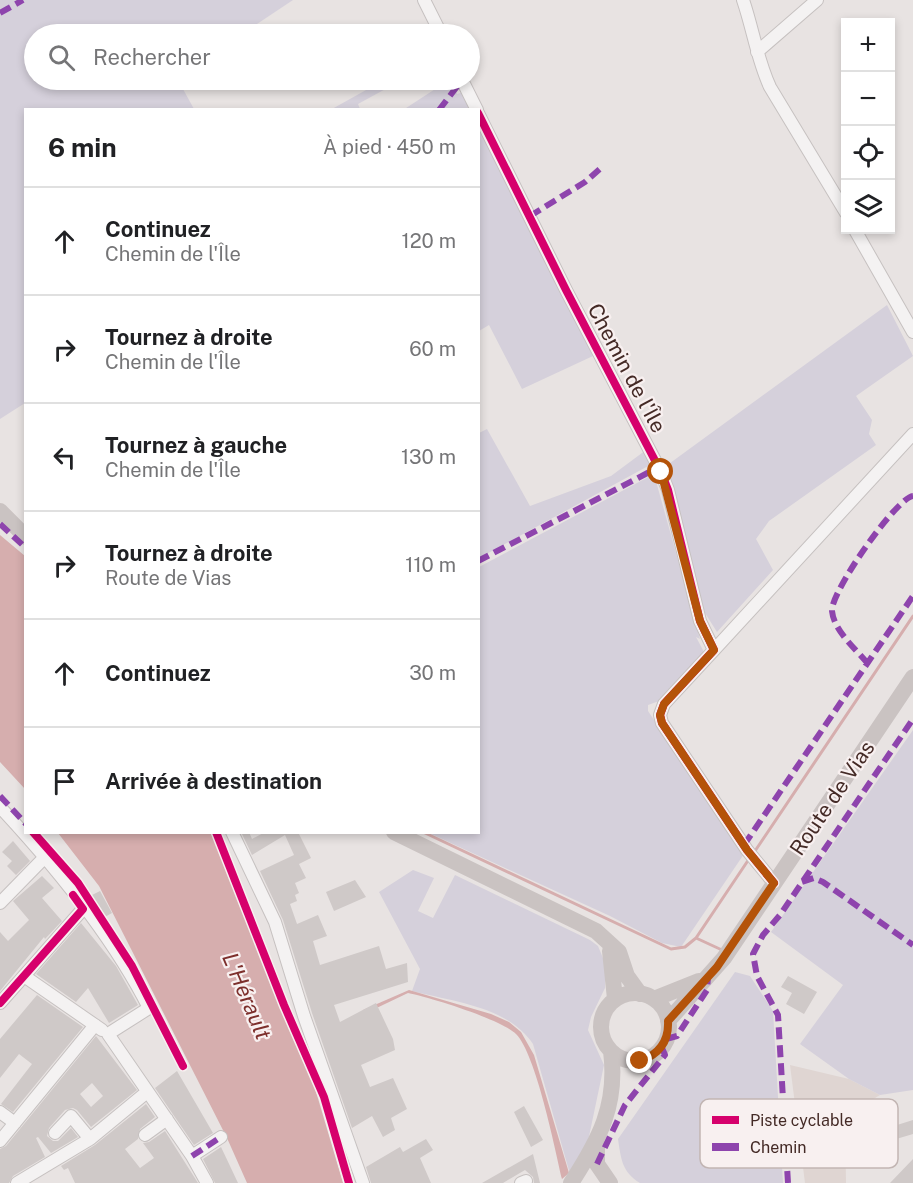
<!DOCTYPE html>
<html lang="fr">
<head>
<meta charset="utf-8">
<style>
	:root { --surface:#fff; --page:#f2f2f2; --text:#202124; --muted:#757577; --line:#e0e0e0 }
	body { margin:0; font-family:"Public Sans",sans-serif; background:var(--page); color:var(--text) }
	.controls { position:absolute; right:18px; top:18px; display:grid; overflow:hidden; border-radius:0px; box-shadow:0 3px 9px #0003 }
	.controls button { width:54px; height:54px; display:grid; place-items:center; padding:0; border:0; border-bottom:2px solid var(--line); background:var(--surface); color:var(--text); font:30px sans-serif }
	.stop { position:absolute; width:18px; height:18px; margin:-14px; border:4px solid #b45309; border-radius:50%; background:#fff }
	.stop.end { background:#b45309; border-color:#fff; box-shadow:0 2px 6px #0008 }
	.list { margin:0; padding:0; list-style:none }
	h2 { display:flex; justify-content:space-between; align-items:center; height:78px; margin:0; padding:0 24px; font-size:26px }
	h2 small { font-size:20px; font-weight:400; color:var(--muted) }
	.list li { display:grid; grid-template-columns:39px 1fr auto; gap:18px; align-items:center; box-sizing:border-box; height:108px; padding:0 24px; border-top:2px solid var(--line) }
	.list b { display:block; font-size:22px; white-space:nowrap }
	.list p { margin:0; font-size:20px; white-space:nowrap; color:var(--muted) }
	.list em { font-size:20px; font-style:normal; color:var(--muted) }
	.icon { flex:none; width:33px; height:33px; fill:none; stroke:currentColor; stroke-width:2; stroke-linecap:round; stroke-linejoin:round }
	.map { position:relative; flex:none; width:913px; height:1183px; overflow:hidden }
	.search { position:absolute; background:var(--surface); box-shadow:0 3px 9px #0003; left:24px; top:24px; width:456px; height:66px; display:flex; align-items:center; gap:15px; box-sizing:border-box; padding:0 21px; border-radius:33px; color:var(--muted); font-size:22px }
	.panel { position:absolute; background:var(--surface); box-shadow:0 3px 9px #0003; left:24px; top:108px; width:456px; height:726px; border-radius:0px }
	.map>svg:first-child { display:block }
	.built { fill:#dfd5d2 }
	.green { fill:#d5d0db }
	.water { fill:#d6aeae }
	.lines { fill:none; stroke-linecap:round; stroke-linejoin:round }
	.stream { stroke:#d6aeae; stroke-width:3 }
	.building { fill:#cfc9c8; fill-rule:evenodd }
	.street-casing { stroke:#c6c1c0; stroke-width:14 }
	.street { stroke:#f4f2f2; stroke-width:12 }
	.secondary { stroke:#cac3c2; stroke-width:16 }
	.quiet { stroke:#8e44ad; stroke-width:6; stroke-dasharray:12 6; stroke-linecap:butt }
	.cycleway-casing { stroke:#f8f0f0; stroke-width:11 }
	.cycleway { stroke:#d6006c; stroke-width:8 }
	.route { stroke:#b45309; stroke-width:8 }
	.labels { text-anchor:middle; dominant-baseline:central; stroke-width:4.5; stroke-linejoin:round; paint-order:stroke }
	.street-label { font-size:21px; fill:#442a26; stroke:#f8f0f0 }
	.water-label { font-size:22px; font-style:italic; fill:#7d2f2c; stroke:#f8f0f0 }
	.key { fill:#f8f0f0; stroke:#c2b5b3; stroke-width:1.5 }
	.key-label { font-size:16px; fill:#442a26 }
</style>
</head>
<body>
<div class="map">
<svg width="913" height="1183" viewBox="0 0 913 1183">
	<rect width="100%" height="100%" fill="#e8e3e2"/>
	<path class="built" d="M790 1065 849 1079 880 1095 845 1116 846 1183H805Z"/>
	<path class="green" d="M0 0H293L242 34H34V80H178L194 109 26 110 25 403 0 419Z
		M384 80H402L358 104 360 109H332Z
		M449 80H452L457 94 464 92 473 110H403Z
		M478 120 593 356 522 389 489 325 479 331Z
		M887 305 913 356 856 396 872 420 869 434 876 445 769 521 756 539 773 570 717 632 705 613 666 466Z
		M487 429 530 506 611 476 646 450 650 465 479 558V433Z
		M654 474 700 639 696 637 704 652 662 700 648 705V711L744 854 681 947 662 943 610 916 429 833 478 832 479 567Z
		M913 730V1090L880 1095 849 1079 800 1044 843 985 771 932Z
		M413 870 434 878 418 911 433 918 455 875 590 940 598 946 605 963V988L591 1017 588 1030 604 1065 587 1146 570 1174 533 1044C507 1006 454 1002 412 991L420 969 379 892Z
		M735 972 750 976 773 1011 783 1183H640C622 1172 621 1159 618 1139Z"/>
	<path class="water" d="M0 535 25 556V789L0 762Z
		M58 833H211L314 1085 343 1183H247L227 1138 99 886Z
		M409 990 491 1014 509 1022 521 1032 534 1055 569 1173 562 1179C555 1149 536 1054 516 1034 500 1019 432 998 408 993L364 1014 363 1010Z"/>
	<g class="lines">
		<path class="stream" d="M423 832 671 949 685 947 696 938 749 859
			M753 854 913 616
			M696 938 722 950"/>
	</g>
	<path class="building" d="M249 832 252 839 265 832H298L311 858 299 864 306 878 295 883 299 893 295 895 297 901 290 904 297 924 318 915 327 936 313 941 320 965 379 946 386 969 407 963 408 982 334 1005 340 1022 376 1003 393 1039 395 1050 361 1065 370 1087 393 1078 407 1109 391 1118 395 1130 383 1137 372 1116 352 1128 312 1013 283 920 260 871 294 855 285 835 252 855 242 834Z
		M13 841 30 861 16 875 7 866 12 861 2 852Z
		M42 876 54 888 42 898 62 921 45 939 44 937 0 991V932L8 941 29 920 13 901Z
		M355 880 366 897 334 911 326 892Z
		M100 891 112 913 103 918 90 896Z
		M81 923 116 966 138 1005 109 1023 88 988 76 1002 36 974Z
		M788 976 817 992 804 1014 786 1004 792 993 781 987Z
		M37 995 83 1027 13 1112 1 1104 32 1064 19 1054 0 1078V1039Z
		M96 1036 137 1090 91 1127 77 1110 73 1108 65 1110 49 1128 47 1136 53 1141H58L71 1128 78 1137 51 1153 38 1137 36 1138 45 1157 13 1176 9 1183H0V1149L6 1146ZM92 1083 103 1096 91 1107 80 1094Z
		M177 1071 213 1133 194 1145 155 1088Z
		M146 1104 155 1117 140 1129 138 1139 125 1149 140 1168 154 1158 143 1143 149 1142 165 1131 198 1183H75L68 1168 64 1170 61 1166 95 1145Z
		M524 1106 543 1140 531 1147 514 1112Z
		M913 1120V1134L846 1154V1141Z
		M426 1139 433 1150 420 1158 431 1183H371L366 1167 400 1147 403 1152Z
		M221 1147 230 1166 238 1183H215L203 1159Z
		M533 1154 540 1183H534L533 1177 525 1170 503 1183H482Z
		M913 1159V1183H890Z"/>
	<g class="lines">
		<g class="street-casing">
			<path id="street" d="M424 0 441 34
				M743 0C753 29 757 59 770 87L846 213
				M757 52 817 0
				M462 80 477 110
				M478 113 566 290 661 472 668 490 700 621 714 650 664 704 660 715 662 723 747 850 774 883
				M855 230 913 332
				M714 650 913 434
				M0 807C54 865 113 937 149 1008L108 1034 192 1156 207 1183
				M232 832 275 922 304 1016 363 1183
				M0 903 44 858
				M24 976 102 1030
				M0 1003 83 909
				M0 1112 15 1123
				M55 1133 71 1116 90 1139
				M145 1135 167 1119
				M0 1141 95 1025
				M192 1156 221 1137
				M17 1183 90 1139 147 1092
				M521 1183 526 1181"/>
		</g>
		<use href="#street" class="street"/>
		<path class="secondary" d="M0 511 26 537
			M394 832 596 931 619 952 627 976 640 994
			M610 951 615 999
			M601 1027a34 34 0 1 1 68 0a34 34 0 1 1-68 0Z
			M654 999 699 981
			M668 1021 724 958 913 677
			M597 1143V1164L610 1183
			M571 1183C599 1140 618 1105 611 1051"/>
		<path class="quiet" d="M0 13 23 0
			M439 110 462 80
			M530 216 585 182 602 167
			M0 524 26 548
			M478 561 659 467
			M868 664C856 649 834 631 832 611 830 593 896 498 913 496
			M0 796 26 824
			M744 845 913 596
			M802 882 814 878 823 882 913 945
			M666 1039 677 1036 707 990 708 977
			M192 1156 221 1137
			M597 1164 625 1105 665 1055 662 1048
			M788 1183 778 1015 757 976 753 954 763 935 780 915 913 719"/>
		<g class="cycleway-casing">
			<path id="cycleway" d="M478 113 566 290 661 472 668 490 700 621 714 650 664 704 660 715 662 723 747 850 774 883
				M33 832 78 883 132 966 183 1066
				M216 832 284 1005 324 1097 349 1183
				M0 1003 83 909 73 895"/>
		</g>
		<use href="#cycleway" class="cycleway"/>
	</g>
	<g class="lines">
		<path class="route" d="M640 1061C660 1054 669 1041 668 1021L717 967 774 883 747 850 662 723 660 715 664 704 714 650 700 621 661 472"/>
	</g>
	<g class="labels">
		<g class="street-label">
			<text transform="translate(627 368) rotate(62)">Chemin de l'Île</text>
			<text transform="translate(832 798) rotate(-56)">Route de Vias</text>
		</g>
		<g class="water-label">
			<text transform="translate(247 996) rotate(67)">L'Hérault</text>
		</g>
	</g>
	<rect x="700" y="1099" width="198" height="69" rx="9" class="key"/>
	<rect x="712" y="1116" width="27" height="8" fill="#d6006c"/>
	<rect x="712" y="1143" width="27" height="8" fill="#8e44ad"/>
	<g class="key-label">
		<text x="750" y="1126">Piste cyclable</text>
		<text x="750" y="1153">Chemin</text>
	</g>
</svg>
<div class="controls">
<button>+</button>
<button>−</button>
<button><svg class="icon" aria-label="locate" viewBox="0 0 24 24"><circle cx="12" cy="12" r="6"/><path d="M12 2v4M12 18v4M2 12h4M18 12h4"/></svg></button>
<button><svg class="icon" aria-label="layers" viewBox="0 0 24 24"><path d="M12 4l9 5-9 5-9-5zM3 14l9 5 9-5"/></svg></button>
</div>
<div class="stop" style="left:661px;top:472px"></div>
<div class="stop end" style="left:640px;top:1061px"></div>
<div class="search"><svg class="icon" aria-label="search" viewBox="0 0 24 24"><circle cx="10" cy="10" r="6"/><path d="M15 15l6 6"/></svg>Rechercher</div>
<section class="panel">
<h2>6 min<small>À pied · 450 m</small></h2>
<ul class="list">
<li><svg class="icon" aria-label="ahead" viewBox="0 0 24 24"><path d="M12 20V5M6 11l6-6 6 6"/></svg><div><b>Continuez</b><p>Chemin de l'Île</p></div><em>120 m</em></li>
<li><svg class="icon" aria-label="right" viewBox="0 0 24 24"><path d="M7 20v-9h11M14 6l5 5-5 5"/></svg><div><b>Tournez à droite</b><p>Chemin de l'Île</p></div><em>60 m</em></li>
<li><svg class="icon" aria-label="left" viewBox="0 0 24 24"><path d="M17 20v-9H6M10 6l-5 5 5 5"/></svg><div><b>Tournez à gauche</b><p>Chemin de l'Île</p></div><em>130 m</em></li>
<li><svg class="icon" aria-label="right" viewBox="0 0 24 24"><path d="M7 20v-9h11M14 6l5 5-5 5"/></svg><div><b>Tournez à droite</b><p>Route de Vias</p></div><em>110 m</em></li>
<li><svg class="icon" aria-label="ahead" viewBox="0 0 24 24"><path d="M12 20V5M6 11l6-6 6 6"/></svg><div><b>Continuez</b></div><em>30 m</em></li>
<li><svg class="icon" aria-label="arrive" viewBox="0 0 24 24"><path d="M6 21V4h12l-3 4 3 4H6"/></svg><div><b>Arrivée à destination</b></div></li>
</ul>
</section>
</div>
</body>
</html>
